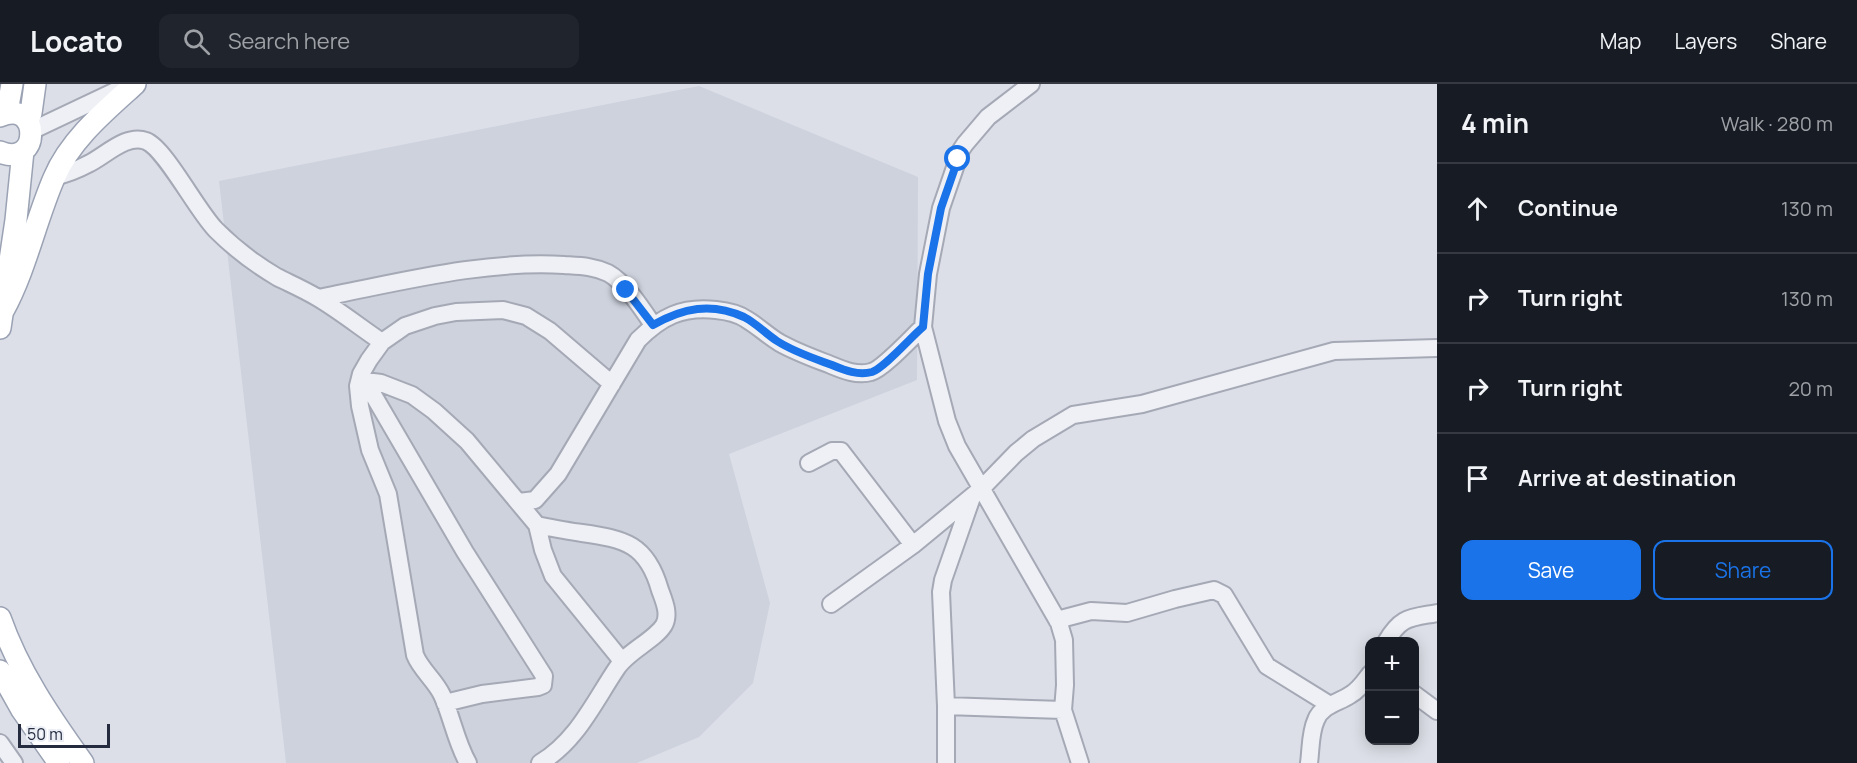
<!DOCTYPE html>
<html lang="en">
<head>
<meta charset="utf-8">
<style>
	:root { --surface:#171b24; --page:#20242c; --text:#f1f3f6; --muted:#9ea1a6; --line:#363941; --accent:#1a73e8 }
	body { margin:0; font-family:Manrope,sans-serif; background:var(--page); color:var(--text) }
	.controls { position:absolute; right:18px; bottom:18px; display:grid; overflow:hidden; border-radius:12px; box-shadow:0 3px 15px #0003 }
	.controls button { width:54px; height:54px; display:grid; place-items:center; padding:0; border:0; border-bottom:2px solid var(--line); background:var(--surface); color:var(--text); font:30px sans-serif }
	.scale { position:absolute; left:18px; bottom:15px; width:92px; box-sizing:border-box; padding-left:6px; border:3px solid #242b3f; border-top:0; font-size:16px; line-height:21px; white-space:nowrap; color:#242b3f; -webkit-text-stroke:4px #ebeef5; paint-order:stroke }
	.stop { position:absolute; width:18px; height:18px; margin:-14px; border:4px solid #1a73e8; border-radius:50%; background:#fff }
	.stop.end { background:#1a73e8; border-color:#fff; box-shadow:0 2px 6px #0008 }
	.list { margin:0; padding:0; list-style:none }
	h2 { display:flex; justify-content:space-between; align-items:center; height:78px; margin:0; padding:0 24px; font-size:26px }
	h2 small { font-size:20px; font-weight:400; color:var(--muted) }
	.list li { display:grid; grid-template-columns:39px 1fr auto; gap:18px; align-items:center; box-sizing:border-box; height:90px; padding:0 24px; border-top:2px solid var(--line) }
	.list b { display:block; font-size:22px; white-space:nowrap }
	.list em { font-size:20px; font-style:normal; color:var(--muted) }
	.actions { display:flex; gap:12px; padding:18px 24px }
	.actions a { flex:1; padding:14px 0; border:2px solid var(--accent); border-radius:12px; text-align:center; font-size:21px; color:var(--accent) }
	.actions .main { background:var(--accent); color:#fff }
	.icon { flex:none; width:33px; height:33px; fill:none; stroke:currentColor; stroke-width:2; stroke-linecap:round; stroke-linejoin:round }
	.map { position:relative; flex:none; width:1437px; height:679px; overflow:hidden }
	header { display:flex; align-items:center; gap:36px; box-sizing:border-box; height:84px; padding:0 30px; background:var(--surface); border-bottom:2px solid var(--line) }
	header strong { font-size:28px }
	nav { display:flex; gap:33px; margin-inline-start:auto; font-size:21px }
	.search { width:420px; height:54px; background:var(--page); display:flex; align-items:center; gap:15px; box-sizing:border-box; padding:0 21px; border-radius:12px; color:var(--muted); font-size:22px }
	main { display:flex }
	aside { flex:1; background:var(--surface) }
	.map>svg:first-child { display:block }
	.built { fill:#cdd2dd }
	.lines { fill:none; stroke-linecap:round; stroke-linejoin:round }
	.minor-casing { stroke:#a5a9b5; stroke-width:20 }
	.major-casing { stroke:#9aa2b4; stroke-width:24 }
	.minor { stroke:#eff0f5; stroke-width:16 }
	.major { stroke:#fff; stroke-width:21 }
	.route { stroke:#1a73e8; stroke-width:8 }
</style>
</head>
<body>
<header>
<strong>Locato</strong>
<div class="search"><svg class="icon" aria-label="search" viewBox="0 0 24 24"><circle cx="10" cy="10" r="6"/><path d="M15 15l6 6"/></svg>Search here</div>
<nav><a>Map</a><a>Layers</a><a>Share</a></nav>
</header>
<main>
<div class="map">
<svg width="1437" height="679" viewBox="0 0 1437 679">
	<rect width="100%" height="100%" fill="#dcdfe7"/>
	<path class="built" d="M699 2 918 93 917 296 729 370 770 519 753 599 699 653 637 679H286L219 97Z"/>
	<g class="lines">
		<g class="minor-casing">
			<path id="minor" d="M1031 0 988 33 965 60 961 66 941 124 928 190 923 243 947 337 957 362 1059 539 1064 556 1065 601 1063 626 1080 679
				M31 47 126 2
				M54 93C66 90 77 86 88 80 104 73 126 49 146 57 165 64 197 127 216 146 234 164 255 180 277 193 291 200 305 206 318 214 340 227 361 244 382 258
				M318 214C397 199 483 176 564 181 580 182 593 182 608 189 625 198 643 226 653 241
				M361 290 465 468 544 592 543 601 538 603 482 610 445 619
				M365 297 381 299 412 311 434 327 467 357 537 441 543 466 553 492 622 577
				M809 379 832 367H841L913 461
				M972 413 943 496 941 508 946 622 1063 626
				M519 418 535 416 558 390 638 256C661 233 682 222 716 226 726 227 737 229 746 235 758 242 768 252 780 259 796 268 813 274 831 281 843 286 857 292 871 288 883 285 912 253 923 243
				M537 441C552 444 567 447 582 449 625 455 647 460 660 506 664 517 670 530 664 541 655 556 628 567 617 584 594 618 577 657 540 679
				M831 520 913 461 981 405 1016 369 1033 355 1073 331 1142 320 1334 267 1437 264
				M1057 536 1091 527 1127 529 1175 515 1214 506 1224 511 1267 582 1330 621
				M1386 558C1401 532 1410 534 1437 529
				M1414 610 1437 627
				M946 622V679
				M0 659 14 679
				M468 679C456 658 452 633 442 611 435 596 421 586 415 571L388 410 370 366 360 322 358 302 361 290 369 276 382 258 405 242 435 232 456 228 503 226 526 232 550 247 612 300
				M1309 679C1311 665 1310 649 1316 636 1322 621 1338 619 1350 611 1359 606 1364 598 1370 590"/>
		</g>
		<g class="major-casing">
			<path id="major" d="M1 31 8 22 12 0
				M0 32C41 14 41 85 0 68
				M27 37 31 29 35 0
				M3 227C26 185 35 138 54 94 70 56 105 27 135 0
				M0 244 16 136 23 67
				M0 534C19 588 50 633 83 679
				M0 587 22 626 59 679"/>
		</g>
		<use href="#minor" class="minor"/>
		<use href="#major" class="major"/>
	</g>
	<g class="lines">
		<path class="route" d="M626 206 653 241C683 224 711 218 744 233 756 239 766 250 777 257 794 268 813 274 832 281 844 286 858 292 872 288 884 284 911 253 923 243L928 190 941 124 958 75"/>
	</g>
</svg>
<div class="controls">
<button>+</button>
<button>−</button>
</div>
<div class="scale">50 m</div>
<div class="stop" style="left:958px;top:75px"></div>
<div class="stop end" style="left:626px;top:206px"></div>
</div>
<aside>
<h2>4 min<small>Walk · 280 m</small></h2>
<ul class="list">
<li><svg class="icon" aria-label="ahead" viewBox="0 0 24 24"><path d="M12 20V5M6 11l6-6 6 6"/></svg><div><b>Continue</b></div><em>130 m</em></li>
<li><svg class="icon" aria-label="right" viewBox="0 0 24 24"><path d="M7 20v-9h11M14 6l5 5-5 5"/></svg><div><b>Turn right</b></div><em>130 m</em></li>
<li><svg class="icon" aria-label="right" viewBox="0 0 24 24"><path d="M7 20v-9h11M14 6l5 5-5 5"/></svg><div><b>Turn right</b></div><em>20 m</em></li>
<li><svg class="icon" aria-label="arrive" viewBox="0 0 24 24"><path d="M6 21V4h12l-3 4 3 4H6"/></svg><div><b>Arrive at destination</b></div></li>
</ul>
<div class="actions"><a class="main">Save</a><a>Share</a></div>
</aside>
</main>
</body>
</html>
